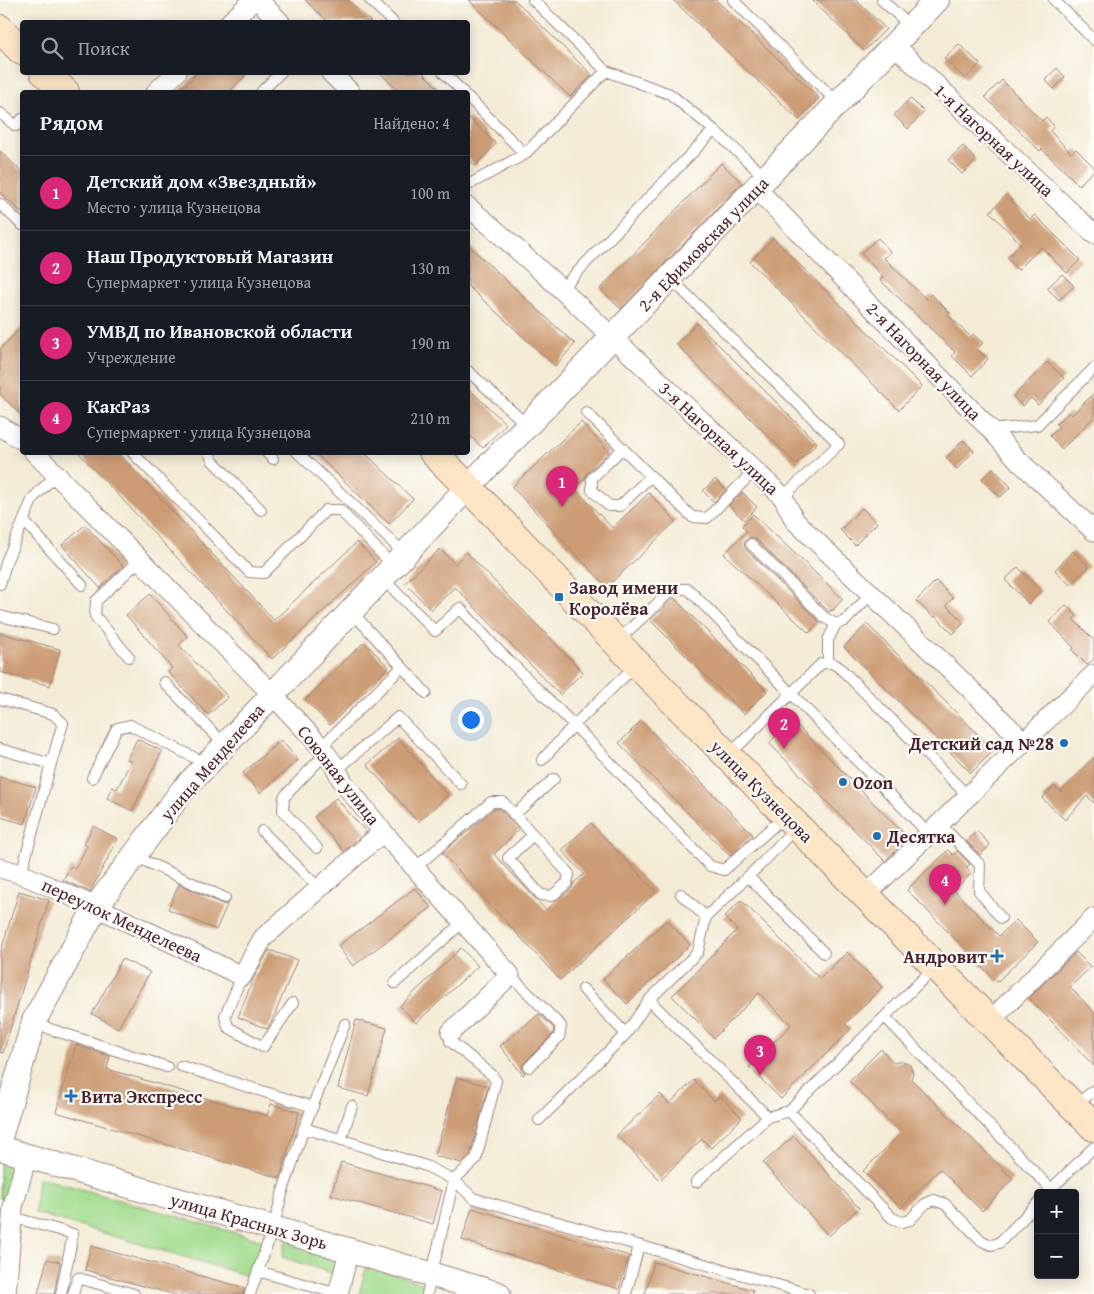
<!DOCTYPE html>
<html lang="ru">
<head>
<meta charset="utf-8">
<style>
	:root { --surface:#171b24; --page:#20242c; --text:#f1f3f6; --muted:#9ea1a6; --line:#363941; --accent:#db2777 }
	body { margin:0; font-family:"Gentium Book Plus",serif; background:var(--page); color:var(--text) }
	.controls { position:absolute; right:15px; bottom:15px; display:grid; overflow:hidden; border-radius:5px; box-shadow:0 2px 12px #0003 }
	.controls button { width:45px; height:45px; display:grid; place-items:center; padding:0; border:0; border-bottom:1px solid var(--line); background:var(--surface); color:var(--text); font:25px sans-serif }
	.you { position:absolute; left:470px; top:719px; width:18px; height:18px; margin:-12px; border:4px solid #fff; border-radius:50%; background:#1a73e8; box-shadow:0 0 0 8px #1a73e833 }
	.badge { display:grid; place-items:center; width:32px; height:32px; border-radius:50%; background:var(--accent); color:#fff; font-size:16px; font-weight:700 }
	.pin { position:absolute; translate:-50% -41px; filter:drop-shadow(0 1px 2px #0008) }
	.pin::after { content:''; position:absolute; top:26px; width:18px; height:15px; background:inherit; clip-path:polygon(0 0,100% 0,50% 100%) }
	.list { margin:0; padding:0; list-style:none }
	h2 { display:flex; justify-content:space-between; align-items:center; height:65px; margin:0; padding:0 20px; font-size:21px }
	h2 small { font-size:16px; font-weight:400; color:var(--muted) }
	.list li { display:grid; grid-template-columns:32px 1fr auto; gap:15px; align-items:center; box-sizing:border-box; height:75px; padding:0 20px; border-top:1px solid var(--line) }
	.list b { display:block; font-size:19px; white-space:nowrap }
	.list p { margin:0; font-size:16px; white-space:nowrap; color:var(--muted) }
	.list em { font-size:16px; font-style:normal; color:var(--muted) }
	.icon { flex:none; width:28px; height:28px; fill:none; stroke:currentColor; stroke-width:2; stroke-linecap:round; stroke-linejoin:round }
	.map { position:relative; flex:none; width:1094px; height:1294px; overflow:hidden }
	.search { position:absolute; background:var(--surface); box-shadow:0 2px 12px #0003; left:20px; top:20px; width:450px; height:55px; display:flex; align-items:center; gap:12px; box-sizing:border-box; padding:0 18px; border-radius:5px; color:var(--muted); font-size:19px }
	.panel { position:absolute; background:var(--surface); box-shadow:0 2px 12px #0003; left:20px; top:90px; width:450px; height:365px; border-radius:5px }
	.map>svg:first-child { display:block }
	.green { fill:#a2dc8e; stroke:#767e5c }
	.building { fill:#cc9c75 }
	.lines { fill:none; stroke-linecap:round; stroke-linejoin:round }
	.service-casing { stroke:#9e8580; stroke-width:12 }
	.minor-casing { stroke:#9e8580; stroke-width:21 }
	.tertiary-casing { stroke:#9e8580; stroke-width:26 }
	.secondary-casing { stroke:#9e8580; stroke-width:30 }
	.service { stroke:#fff; stroke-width:10 }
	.minor { stroke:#fff; stroke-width:19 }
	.tertiary { stroke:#fff; stroke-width:24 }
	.secondary { stroke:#fde5c5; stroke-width:28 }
	.poi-dot { fill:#1f6fb2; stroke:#fdfcf7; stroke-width:2 }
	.labels { text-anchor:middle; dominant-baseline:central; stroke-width:4.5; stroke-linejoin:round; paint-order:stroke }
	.street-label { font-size:18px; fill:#4a1f2b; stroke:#fdfcf7 }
	.poi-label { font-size:18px; font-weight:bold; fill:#4a1f2b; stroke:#fdfcf7; text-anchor:start }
</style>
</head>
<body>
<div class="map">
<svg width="1094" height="1294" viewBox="0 0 1094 1294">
	<rect width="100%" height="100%" fill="#fdfcf7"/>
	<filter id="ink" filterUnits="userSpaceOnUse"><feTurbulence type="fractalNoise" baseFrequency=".02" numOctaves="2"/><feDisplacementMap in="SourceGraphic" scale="10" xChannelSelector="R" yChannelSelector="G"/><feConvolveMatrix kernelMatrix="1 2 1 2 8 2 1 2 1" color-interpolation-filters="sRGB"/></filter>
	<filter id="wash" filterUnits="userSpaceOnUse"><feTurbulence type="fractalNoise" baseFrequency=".0096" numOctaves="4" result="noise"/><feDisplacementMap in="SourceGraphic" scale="20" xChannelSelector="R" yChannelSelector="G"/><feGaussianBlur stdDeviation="1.12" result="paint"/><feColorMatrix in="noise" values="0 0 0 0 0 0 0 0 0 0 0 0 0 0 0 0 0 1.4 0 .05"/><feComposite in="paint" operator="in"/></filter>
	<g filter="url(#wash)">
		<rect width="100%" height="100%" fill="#f3ebd5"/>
		<path class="green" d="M0 1161 16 1166 6 1201 0 1199Z
			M38 1177 264 1241 255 1278 35 1213Z
			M286 1241 349 1261 344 1277 282 1257Z
			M367 1265 427 1285 417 1294H359Z"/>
		<g id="blocks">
			<path class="building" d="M305 0H348L371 22H328Z
				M469 0H515L592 75 570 97Z
				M673 0H716L819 98 799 120Z
				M812 0H856L886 29 864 51Z
				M959 44 980 64 965 79 944 58Z
				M1057 68 1065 77 1054 89 1045 80Z
				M198 72H249L229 92H178Z
				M379 72H422L442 92H400Z
				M1002 80 1042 121 1046 117 1054 126 1050 131 1071 153 1076 149 1094 167V170L1079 185 1042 149 1040 151 985 97Z
				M910 98 924 112 908 129 894 115Z
				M468 117 496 144 475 166 468 158Z
				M963 146 976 160 962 174 948 160Z
				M0 151 22 172V213L0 193Z
				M721 163 742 183 621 309 600 289Z
				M1006 195 1030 219 1035 215 1080 260 1067 273 1041 247 1018 270 1007 258 1021 244 990 212Z
				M773 238 922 386 899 410 750 262Z
				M878 238 891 252 884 258 926 299 931 294 950 313 948 315 971 337 973 334 983 343 977 349 988 359 972 376 952 356 955 352 880 280 883 277 861 253Z
				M468 245 575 344 555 366 468 286Z
				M1062 274 1074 286 1059 300 1047 288Z
				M697 323 817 443 796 464 676 344Z
				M22 326V416L0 394V349Z
				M1047 362 1064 378 1038 405 1031 398 1023 406 1013 397Z
				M468 388 506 424 483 448 468 434Z
				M1094 393V417L1062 449 1050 436 1059 427 1056 424 1069 412 1072 415Z
				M581 422 609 452 587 473 585 478 575 488 612 528 649 493 676 521 607 587 512 487Z
				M963 440 974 451 957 469 946 458Z
				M78 452H117L274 620 357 542 376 562 272 659Z
				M314 452H364L413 499 389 524Z
				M993 468 1011 487 1000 497 982 479Z
				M715 479 726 490 714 502 703 491Z
				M742 492 757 507 744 520 729 505Z
				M862 508 877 523 855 545 840 530Z
				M753 514 843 599 832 611 831 610 829 612 756 539 750 537 746 540 744 545 746 549 819 622 809 633 724 554 747 531 742 526Z
				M85 525 123 566 100 588 62 545Z
				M440 549 455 564 466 552 583 672 560 695 455 587 431 610 405 583Z
				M1073 551 1089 567 1070 585 1055 570Z
				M1018 567 1041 591 1029 604 1005 580Z
				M936 581 953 598 946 605 964 623 953 634 935 616 933 617 916 601Z
				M150 594 188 637 179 645 228 697 208 715 168 672 172 668 126 615Z
				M674 598 767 691 744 714 650 620Z
				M1066 605 1077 616 1073 619 1094 640V659L1087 665 1072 650 1074 648 1050 622Z
				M867 624 994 750 971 773 844 647Z
				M0 633 60 649 50 686 0 672Z
				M364 642 389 667 330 725 305 700Z
				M792 720 908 838 885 861 769 743Z
				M641 721 753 835 730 856 619 743Z
				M398 738 448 795 418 822 367 765Z
				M137 739 162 751 132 811 107 798 112 787 117 789 131 761 127 759Z
				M281 740 298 760 260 793 243 773Z
				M1094 757V803L1087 796 1065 820 1042 798 1054 786 1061 792Z
				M0 777 36 787 25 824 0 817Z
				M336 798 366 832 344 851 314 817Z
				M494 809H500L519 830 494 854 546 910 572 888 574 883 584 874 562 850 591 823 656 892 560 980 442 853Z
				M93 826 118 839 90 892 63 880 71 866 75 869 87 846 84 844Z
				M977 831 990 845 980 855 966 841Z
				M948 850 953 855 957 851 970 864 966 868 971 874 954 890 999 936 1016 920 1038 942 997 982 907 890Z
				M179 884 222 904 227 905 216 930 168 909Z
				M415 888 431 908 353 966 338 946Z
				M19 891 49 900 3 1053 0 1052V954Z
				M741 900 820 979 847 952 882 987 845 1024 851 1029 781 1099 749 1067 791 1025 759 993 714 1038 672 996 737 930 724 917Z
				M667 920 690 945 627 1004 603 979Z
				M461 948 478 966 416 1023 400 1006Z
				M269 950 297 960 272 1021 267 1029 238 1017 254 977Z
				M1076 952 1091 967 1070 987 1094 1012V1066L1029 998Z
				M122 959 150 972 118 1028 92 1014Z
				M539 1014 554 1028 553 1034 524 1063 522 1068 525 1073 523 1075 500 1046Z
				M356 1020 387 1028 368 1096 338 1088Z
				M76 1045 110 1056 107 1069 267 1116 271 1104 299 1112 280 1178 56 1112Z
				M881 1049 894 1063 901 1061 910 1065 913 1073 911 1079 1013 1179 982 1211 940 1169 901 1208 863 1171 901 1133 849 1081Z
				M457 1077 488 1086 470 1155 462 1163 435 1156Z
				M694 1080 714 1101 720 1096 742 1118 711 1148 702 1139 660 1180 617 1135 660 1094 669 1104Z
				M794 1136 859 1208 829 1236 763 1163Z
				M341 1162 442 1191 433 1224 331 1195Z
				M472 1208 629 1256 619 1289 462 1240Z
				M91 1246 245 1288 243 1294H172L85 1270Z
				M47 1259 60 1262 54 1294H38Z
				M654 1262 753 1290 752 1294H645Z"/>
		</g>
	</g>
	<g filter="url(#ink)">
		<use href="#blocks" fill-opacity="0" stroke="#9e8580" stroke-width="1"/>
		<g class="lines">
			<g class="service-casing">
				<path id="service" d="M370 0 393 22
					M733 0 838 103
					M882 0 911 27
					M1054 0 1094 40
					M606 71 670 94 714 130 766 178
					M443 72 463 92
					M261 92 281 72
					M468 97 525 154
					M0 113 16 126 22 119
					M468 185 525 154 606 71 533 0
					M0 204 22 225
					M670 278 839 444 783 497
					M561 289 714 130
					M468 371 528 426
					M586 412 692 517 707 518 754 471
					M991 430 1037 425 1094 368
					M623 448 592 478V490L609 506H620L651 476
					M132 452 249 572 264 573 326 510H340L393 566
					M209 452 212 460 261 510
					M266 452 273 459
					M297 452 405 554
					M24 521 82 585
					M751 544 825 618 836 624
					M382 578 435 631 460 608 493 645 574 725 710 866 724 870 785 816
					M0 584 7 560 33 498 56 475
					M351 611 426 693
					M0 616 53 629
					M616 642 673 589H688L704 605 929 834
					M129 657 95 616 96 601 140 560
					M828 662V640L836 624 845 621 871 594
					M164 682 225 745
					M0 699 53 714 63 723 51 764 0 749
					M321 747 402 667
					M729 755 821 664C830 661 834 663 841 669L968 796
					M542 760 574 725 636 665
					M337 770 398 717 461 784
					M92 778 117 728 130 725 207 764
					M514 815 554 779
					M940 824 980 865 979 891 1001 918
					M797 826 764 861 706 917 698 952 649 1000 768 1117 789 1111 892 1218 902 1222 910 1220 925 1204 934 1200 945 1204 982 1241 991 1245 999 1243 1038 1203
					M262 831 319 888
					M317 848 283 811 284 797 326 753
					M134 856 225 898
					M415 868 491 802H503L569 874 567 883 552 896 541 895 508 858 533 835
					M21 874 51 764
					M748 876 824 953
					M681 894 706 917
					M510 975 561 1026 559 1037 529 1067
					M242 976 225 1016 228 1027 263 1047 293 1003
					M395 983 463 922
					M583 989 626 1034
					M885 1017 1051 1189
					M34 1021 50 1029 167 1067
					M181 1066 313 1107
					M1075 1106 1094 1090
					M789 1111 934 968
					M539 1120 626 1034 649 1000
					M304 1128 426 1166 454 1180 473 1198 809 1294
					M341 1140 352 1106
					M696 1182 768 1117
					M1047 1193 1094 1147
					M12 1217 73 1234 61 1294
					M73 1294 78 1278 134 1294
					M250 1294 258 1271
					M338 1294 258 1271 273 1228 283 1191 304 1128 345 1024
					M427 1294 454 1180 476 1159 496 1081 492 1075 450 1041 451 1032
					M626 1294 639 1246"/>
			</g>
			<g class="minor-casing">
				<path id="minor" d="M258 0 280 22
					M230 22 254 0
					M894 45 1094 234
					M330 72 350 92
					M156 92 177 72
					M756 188 991 430 1019 461 1094 531
					M468 207 492 227 561 289 783 497 795 521 957 676 1024 742
					M0 426 22 440
					M34 452 272 694 321 747 333 763 343 782 383 832 510 975 451 1032
					M0 868 21 874 96 907 242 976 263 938 383 832
					M866 895 1094 674
					M990 1021 1094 918
					M6 1294 13 1207 27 1156
					M338 1294 349 1251"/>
			</g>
			<g class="tertiary-casing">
				<path id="tertiary" d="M0 1137 34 1021 96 907 182 791 468 487 937 0
					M0 1148 498 1294"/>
			</g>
			<g class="secondary-casing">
				<path id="secondary" d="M0 29 22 51
					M44 72 65 92
					M433 452 495 515 637 664 1094 1127"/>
			</g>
			<use href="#service" class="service"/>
			<use href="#minor" class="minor"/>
			<use href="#tertiary" class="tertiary"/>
			<use href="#secondary" class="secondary"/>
		</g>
	</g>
	<g class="poi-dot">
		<rect x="554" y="592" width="10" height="10" rx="2.5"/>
		<circle cx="1064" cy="743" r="5"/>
		<circle cx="843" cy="782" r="5"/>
		<circle cx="877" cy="836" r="5"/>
		<path d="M994.5 948.5h5v5h5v5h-5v5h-5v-5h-5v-5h5z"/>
		<path d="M68.5 1088.5h5v5h5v5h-5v5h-5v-5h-5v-5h5z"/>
	</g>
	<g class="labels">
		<g class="street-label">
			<text transform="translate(994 140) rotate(43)">1-я Нагорная улица</text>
			<text transform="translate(703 244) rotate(-46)">2-я Ефимовская улица</text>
			<text transform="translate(924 361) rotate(46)">2-я Нагорная улица</text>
			<text transform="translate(719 438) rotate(43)">3-я Нагорная улица</text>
			<text transform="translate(212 762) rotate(-49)">улица Менделеева</text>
			<text transform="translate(339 775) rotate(52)">Союзная улица</text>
			<text transform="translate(762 791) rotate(45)">улица Кузнецова</text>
			<text transform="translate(122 920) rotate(25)">переулок Менделеева</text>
			<text transform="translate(249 1221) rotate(16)">улица Красных Зорь</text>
		</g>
		<g class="poi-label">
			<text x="569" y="587">Завод имени<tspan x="569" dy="21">Королёва</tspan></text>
			<text x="1054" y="743" text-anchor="end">Детский сад №28</text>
			<text x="853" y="782">Ozon</text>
			<text x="887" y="836">Десятка</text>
			<text x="987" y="956" text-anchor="end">Андровит</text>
			<text x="81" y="1096">Вита Экспресс</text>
		</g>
	</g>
</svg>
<div class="controls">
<button>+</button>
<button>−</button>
</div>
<div class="you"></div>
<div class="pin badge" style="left:562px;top:507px">1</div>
<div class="pin badge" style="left:784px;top:749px">2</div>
<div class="pin badge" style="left:760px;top:1076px">3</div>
<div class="pin badge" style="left:945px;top:905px">4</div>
<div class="search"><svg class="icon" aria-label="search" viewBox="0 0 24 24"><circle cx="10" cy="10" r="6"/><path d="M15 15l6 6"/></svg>Поиск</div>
<section class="panel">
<h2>Рядом<small>Найдено: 4</small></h2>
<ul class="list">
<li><span class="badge">1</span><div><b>Детский дом «Звездный»</b><p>Место · улица Кузнецова</p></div><em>100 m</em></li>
<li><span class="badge">2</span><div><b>Наш Продуктовый Магазин</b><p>Супермаркет · улица Кузнецова</p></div><em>130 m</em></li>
<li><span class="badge">3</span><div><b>УМВД по Ивановской области</b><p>Учреждение</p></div><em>190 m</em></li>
<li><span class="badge">4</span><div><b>КакРаз</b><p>Супермаркет · улица Кузнецова</p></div><em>210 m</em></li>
</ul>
</section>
</div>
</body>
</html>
